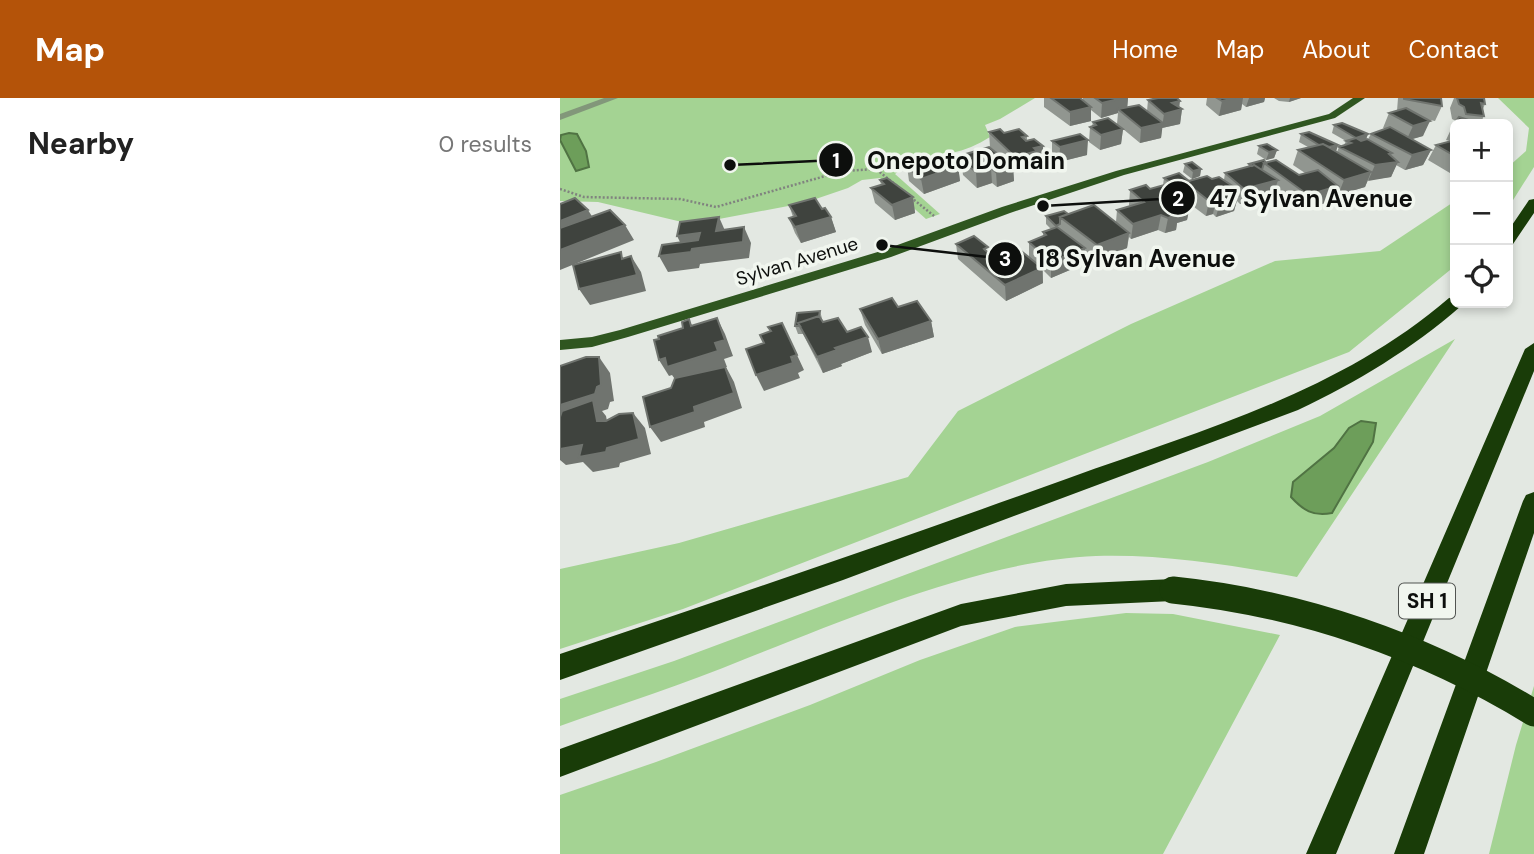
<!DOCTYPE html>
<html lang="en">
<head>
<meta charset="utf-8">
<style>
	:root { --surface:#fff; --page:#f2f2f2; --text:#222; --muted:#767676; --line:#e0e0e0; --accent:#b45309 }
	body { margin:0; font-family:"DM Sans",sans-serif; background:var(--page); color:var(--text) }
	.controls { position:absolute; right:21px; top:21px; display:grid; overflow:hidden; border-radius:10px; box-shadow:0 4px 10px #0003 }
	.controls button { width:63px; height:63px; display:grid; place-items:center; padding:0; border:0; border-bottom:2px solid var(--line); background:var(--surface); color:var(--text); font:35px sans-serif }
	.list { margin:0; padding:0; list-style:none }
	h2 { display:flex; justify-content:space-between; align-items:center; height:91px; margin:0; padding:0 28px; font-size:30px }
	h2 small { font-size:23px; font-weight:400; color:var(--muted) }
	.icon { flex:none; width:38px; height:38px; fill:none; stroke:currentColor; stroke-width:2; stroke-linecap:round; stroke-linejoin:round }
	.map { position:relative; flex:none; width:974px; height:756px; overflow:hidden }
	header { display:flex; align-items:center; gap:42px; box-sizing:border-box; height:98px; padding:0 35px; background:var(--accent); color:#fff }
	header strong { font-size:33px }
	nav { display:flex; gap:38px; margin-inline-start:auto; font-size:24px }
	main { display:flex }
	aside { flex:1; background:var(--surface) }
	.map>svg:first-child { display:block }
	.green { fill:#a4d393 }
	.water { fill:#6d9e5a; stroke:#507343; stroke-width:2 }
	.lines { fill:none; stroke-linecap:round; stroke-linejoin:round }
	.path { stroke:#80837f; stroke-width:2.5; stroke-dasharray:2 2; stroke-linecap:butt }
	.minor { fill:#82977a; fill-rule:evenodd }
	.major { fill:#2f5620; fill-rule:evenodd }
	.highway { fill:#193c08; fill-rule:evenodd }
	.highway-bridge-far1 { stroke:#193c08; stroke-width:21 }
	.highway-bridge { stroke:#193c08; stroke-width:27 }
	.wall { fill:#919690 }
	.shaded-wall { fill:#70746f }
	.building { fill:#3f433e; stroke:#70746f; stroke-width:2 }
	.labels { text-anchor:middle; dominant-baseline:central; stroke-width:7; stroke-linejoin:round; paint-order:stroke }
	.far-street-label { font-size:19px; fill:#0d0f0d; stroke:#f1f6ef }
	.shield { fill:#f1f6ef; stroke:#515451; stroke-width:2 }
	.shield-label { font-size:21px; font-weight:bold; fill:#0d0f0d }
	.leader { fill:none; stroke:#0d0f0d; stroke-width:2.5 }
	.callout-dot { fill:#0d0f0d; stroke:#f1f6ef; stroke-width:2.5 }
	.mark-label { font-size:21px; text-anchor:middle; font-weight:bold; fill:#fff }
	.callout-label { font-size:24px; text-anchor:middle; font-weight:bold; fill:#0d0f0d; stroke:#f1f6ef; stroke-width:7; stroke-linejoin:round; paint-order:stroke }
</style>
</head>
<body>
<header>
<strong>Map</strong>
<nav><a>Home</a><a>Map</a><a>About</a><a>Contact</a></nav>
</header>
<main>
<aside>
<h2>Nearby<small>0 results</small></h2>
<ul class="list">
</ul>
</aside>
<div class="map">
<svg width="974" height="756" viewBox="0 0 974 756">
	<rect width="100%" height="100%" fill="#e3e8e2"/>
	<path class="green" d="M0 0H475L440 21 425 27 430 39C402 57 373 60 341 59L339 73 335 76 380 116 366 121 320 80 302 82 288 90 244 105 143 124H122L38 104 0 103Z
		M938 0H974V69L948 110V69L966 53 969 30Z
		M895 103V168L789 254 123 511 0 551V471L119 445 348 379 398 313 571 226 715 163 820 153Z
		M895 241 737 479C670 467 604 456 536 458 423 462 290 520 185 561 124 586 62 606 0 628V601L114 563 648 364 760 318Z
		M566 515 613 516 720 537 603 756H0V697L96 664 250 607 360 562 455 529Z
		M974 588V756H929L956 647Z"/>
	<path class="water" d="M9 35 17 36 26 53 29 69 16 73 0 42 1 37Z
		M801 323 816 325 813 344 772 415C753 419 743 412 731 399L733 384 774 350 789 330Z"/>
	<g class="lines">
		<path class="path" d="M0 91 24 99 120 101 156 109 283 73 316 71 374 118"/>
		<path class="minor" d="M44 0H58L0 22V16Z"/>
		<path class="major" d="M793 0H805L775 20 564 77 450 115 331 159 68 239 32 249 0 252V242L32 239 60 232 321 153 442 109 556 73 769 16Z"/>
		<path class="highway" d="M974 101V115L953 146 948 147V133L969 102Z
			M895 199V205H903L901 208C852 251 797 284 738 312L283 482 0 582V556C171 499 340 441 509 380 642 332 780 294 889 200Z
			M974 245V273L776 756H746L965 251Z
			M974 394V435L864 756H834L963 403 966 397Z
			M613 481 621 484 625 492 621 500 613 503 506 508 401 528 0 679V651L401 506 506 486Z"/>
		<path class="highway-bridge-far1" d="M613 492 626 493"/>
		<path class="highway-bridge" d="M613 492C740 505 865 548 974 615"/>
	</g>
	<path class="wall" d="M484 0H520L523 3V0H568L567 9 587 13 588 2 619 9 622 11 620 26 602 30 601 40 580 45 557 26 558 15 541 20 531 12V23L510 28 484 9Z
		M647 0H705L704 4 686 9 682 6 681 12 659 18 646 7Z
		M714 0H741L729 4 719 3Z
		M838 0H878L882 8 875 23 865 21 863 38 851 41 871 52 863 67 845 72 836 67 831 79 808 82 805 89 778 97 775 95 772 103 743 112 715 92 713 98 680 106 677 103 674 113 656 119 653 116 646 118 622 100 623 92 615 95 630 107 627 122 617 125 616 132 605 135 598 132 571 141 569 139 567 150 536 162 525 153 524 166 491 180 483 172V185L446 203 398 161 396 146 429 155 434 160 469 159V144L483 138V134L491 131 486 126V118L508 116 556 124 557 112 570 108 569 107 570 92 590 91 603 87 604 80 629 83 652 81 664 82 665 75 688 69 689 66 706 65 739 77 745 75 733 67 738 52 748 49 739 44 741 36 777 54 779 49 784 47 786 43 772 35 774 27 808 36 806 41H808L811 36 825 31 823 30 829 15 837 13Z
		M894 0H924L925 6 923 11 924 18 920 26H895V78L868 62 876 47 890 43 886 42 893 27 896 23 892 21 890 10Z
		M533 24 563 31 561 46 540 52 529 44 530 29 532 28Z
		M429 34 467 38V42L483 63 477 65V68L456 74 453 71 454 83 437 89 432 85 417 90 403 77 401 62 406 60V56H438L430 49Z
		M492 43 527 57 499 64 492 58Z
		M699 48 717 52 714 60 706 62 697 56Z
		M625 66 641 71 640 78 632 81 623 74Z
		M347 68H398L400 83 364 96 349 83Z
		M320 82 353 99 355 115 335 122 315 105 311 90 321 87Z
		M229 107 262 111 271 119 276 134 241 145 235 135 229 120 233 119Z
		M338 209 371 223 374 239 322 256 305 227 300 211Z
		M260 213 263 224 287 234 312 254 281 266 282 268 263 275 243 236H238L235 228Z"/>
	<path class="shaded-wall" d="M563 0H568L567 13 558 11V15L541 20 542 5Z
		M675 0H683L681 12 659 18 662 3Z
		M689 0H705L704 4 686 9Z
		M730 0H741L729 4Z
		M620 3 619 12 622 11 620 26 602 30 604 16 612 5Z
		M531 9V23L510 28V14Z
		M870 23 863 38 846 43 853 28Z
		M603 25 601 40 580 45 581 30Z
		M563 31 561 46 540 52 541 37Z
		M808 36 805 44 796 40Z
		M528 42 527 57 499 64 500 49Z
		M778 47 776 54 765 51Z
		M483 48V63L477 65V68L456 74 455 59 474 50Z
		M717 52 714 60 706 62 709 54Z
		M871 52 863 67 845 72 852 57Z
		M832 55 827 65 838 64 831 79 808 83 815 67 829 56Z
		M398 68 400 83 364 96 361 81Z
		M453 68 454 83 437 89 436 74Z
		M431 70 432 85 417 90 416 74Z
		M641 71 640 78 632 81 633 73Z
		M811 74 805 89 778 97 784 82Z
		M718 82 713 98 680 106 684 91Z
		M625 84 623 92 613 95 614 87Z
		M778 88 772 103 743 112 748 97Z
		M677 91 675 99 678 98 674 113 656 119 660 104 671 93Z
		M353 99 355 115 335 122 332 107Z
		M656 101 653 116 646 118 649 103Z
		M630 107 627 122 617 125 616 132 605 135 608 120 614 112Z
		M28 112 38 128 0 143V123Z
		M601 117 598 132 571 141 573 126Z
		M159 119 166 135 184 129 191 145 189 160 140 166 139 170 108 174 99 158 125 154 117 138 156 133Z
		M271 119 276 134 241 145 235 129Z
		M65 127 74 142 0 172V152Z
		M569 135 567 150 536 162 537 147Z
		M525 150 524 166 491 180V164Z
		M71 158 81 174 86 193 30 207 19 191Z
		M482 170 483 185 446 203 445 187Z
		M157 220 165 236 173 258 164 261 167 269H166L174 284 182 310 144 324 145 329 101 344 90 329 117 284 112 277 109 278 99 262 155 245Z
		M371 223 374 239 322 256 318 241Z
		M308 239 312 254 281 266 282 268 263 275 257 259 275 250Z
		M237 257 244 272 238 275 240 280 204 293 196 277Z
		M39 259 50 275 54 303 50 304 48 311 42 313 46 318 50 338 0 326V307Z
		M73 315 85 330 91 356 60 365 59 369 33 374 23 364 6 367 0 362V351L22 347 47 350Z"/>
	<path class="building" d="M491 0H520L531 9 510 14Z
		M535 0H563L542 5Z
		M598 0H617L620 3 612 5 622 11 604 16 588 2Z
		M657 0H675L662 3Z
		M844 0H881L882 8 844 1Z
		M897 0H924L925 6 921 5 924 18 906 16 904 9 899 6Z
		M579 7 603 25 581 30 558 11Z
		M846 10 870 23 853 28 829 15Z
		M899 19 921 26 893 27Z
		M548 20 563 31 541 37 530 29 536 27 533 24Z
		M782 25 808 36 796 40 774 27Z
		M830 29 871 52 852 57 811 36Z
		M440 31 444 35 459 31 467 38 462 39 466 43 474 41 483 48 474 50 477 53 455 59 429 34Z
		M749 34 778 47 769 49 763 46 759 47 741 36Z
		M520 36 528 42 500 49 492 43Z
		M895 38V58L876 47 892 43Z
		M796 40 801 43 807 41 832 55 829 56 838 64 815 67 779 49 791 45 786 43Z
		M707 46 717 52 709 54 699 48Z
		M763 46 811 74 784 82 738 52Z
		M429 49 453 68 436 74 431 70 416 74 401 62 410 59 406 56Z
		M383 57 398 68 361 81 347 68Z
		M704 62 706 65H704L702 72 694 67 692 68 689 66Z
		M716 62 739 77 758 72 778 88 748 97 704 65Z
		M632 64 641 71 633 73 625 66Z
		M694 67 718 82 684 91 665 75Z
		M619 75 629 83 614 87 604 80Z
		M647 78 652 81 659 79 677 91 671 93 678 98 660 104 656 101 649 103 625 84Z
		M327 80 353 99 332 107 311 90 324 86 320 82Z
		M586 87 590 91 604 87 630 107 614 112 619 116 608 120 601 117 573 126 557 112 584 104 570 92Z
		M15 100 28 112 0 123V106Z
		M255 100 262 111 265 110 271 119 235 129 229 120 236 118 229 107Z
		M534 107 569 135 537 147 500 119Z
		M50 112 65 127 0 152V130Z
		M504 113 508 116 500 119V126L496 128 486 118Z
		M159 119 156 133 184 129 183 144 132 151 131 154 99 158 102 147 138 142 140 135 117 138 120 124Z
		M497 129 525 150 491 164 469 144 486 137 483 134Z
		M414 138 428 149 424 151 434 160 460 152 482 170 445 187 396 146Z
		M61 154 62 161 71 158 77 177 19 191 13 167Z
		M332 200 338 209 357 203 371 223 318 241 300 211Z
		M260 213 259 218 238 225 240 228H235L237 215Z
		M259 218 263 224 278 220 287 234 301 229 308 239 275 250 277 252 257 259 238 225Z
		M157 220 165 242 155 245 158 253 107 269 105 260 99 262 94 242 99 241 98 238 123 230 122 224 129 221 131 228Z
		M222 225 237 257 231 259 233 265 196 277 186 251 204 245 200 237 211 233 208 229Z
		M26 259H39L41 287 37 289 35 296 0 307V268Z
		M165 269 174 295 134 309 135 314 90 329 83 299 111 290 115 280Z
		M33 302 37 323H46L59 316 73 315 79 341 47 350 46 354 19 359 22 347 0 351V319L2 313Z"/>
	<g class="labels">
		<g class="far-street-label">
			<text transform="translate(237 163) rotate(-17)">Sylvan Avenue</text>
		</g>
		<rect class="shield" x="839" y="485.5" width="56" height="35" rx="5"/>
		<g class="shield-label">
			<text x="867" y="503">SH 1</text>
		</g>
	</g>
	<path class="leader" d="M170 67L276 62M483 108L618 100M322 147L445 161"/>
	<g class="callout-dot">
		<circle cx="170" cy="67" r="7"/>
		<circle cx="483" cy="108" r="7"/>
		<circle cx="322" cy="147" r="7"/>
		<circle cx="276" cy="62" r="18"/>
		<circle cx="618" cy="100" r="18"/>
		<circle cx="445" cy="161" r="18"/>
	</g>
	<g class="mark-label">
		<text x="276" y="70">1</text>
		<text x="618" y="108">2</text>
		<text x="445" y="168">3</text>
	</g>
	<g class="callout-label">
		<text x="406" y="71">Onepoto Domain</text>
		<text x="751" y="109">47 Sylvan Avenue</text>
		<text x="576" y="169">18 Sylvan Avenue</text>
	</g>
</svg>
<div class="controls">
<button>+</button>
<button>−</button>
<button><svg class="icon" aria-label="locate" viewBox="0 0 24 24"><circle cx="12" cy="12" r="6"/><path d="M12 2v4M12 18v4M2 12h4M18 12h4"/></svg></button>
</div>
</div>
</main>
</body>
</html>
